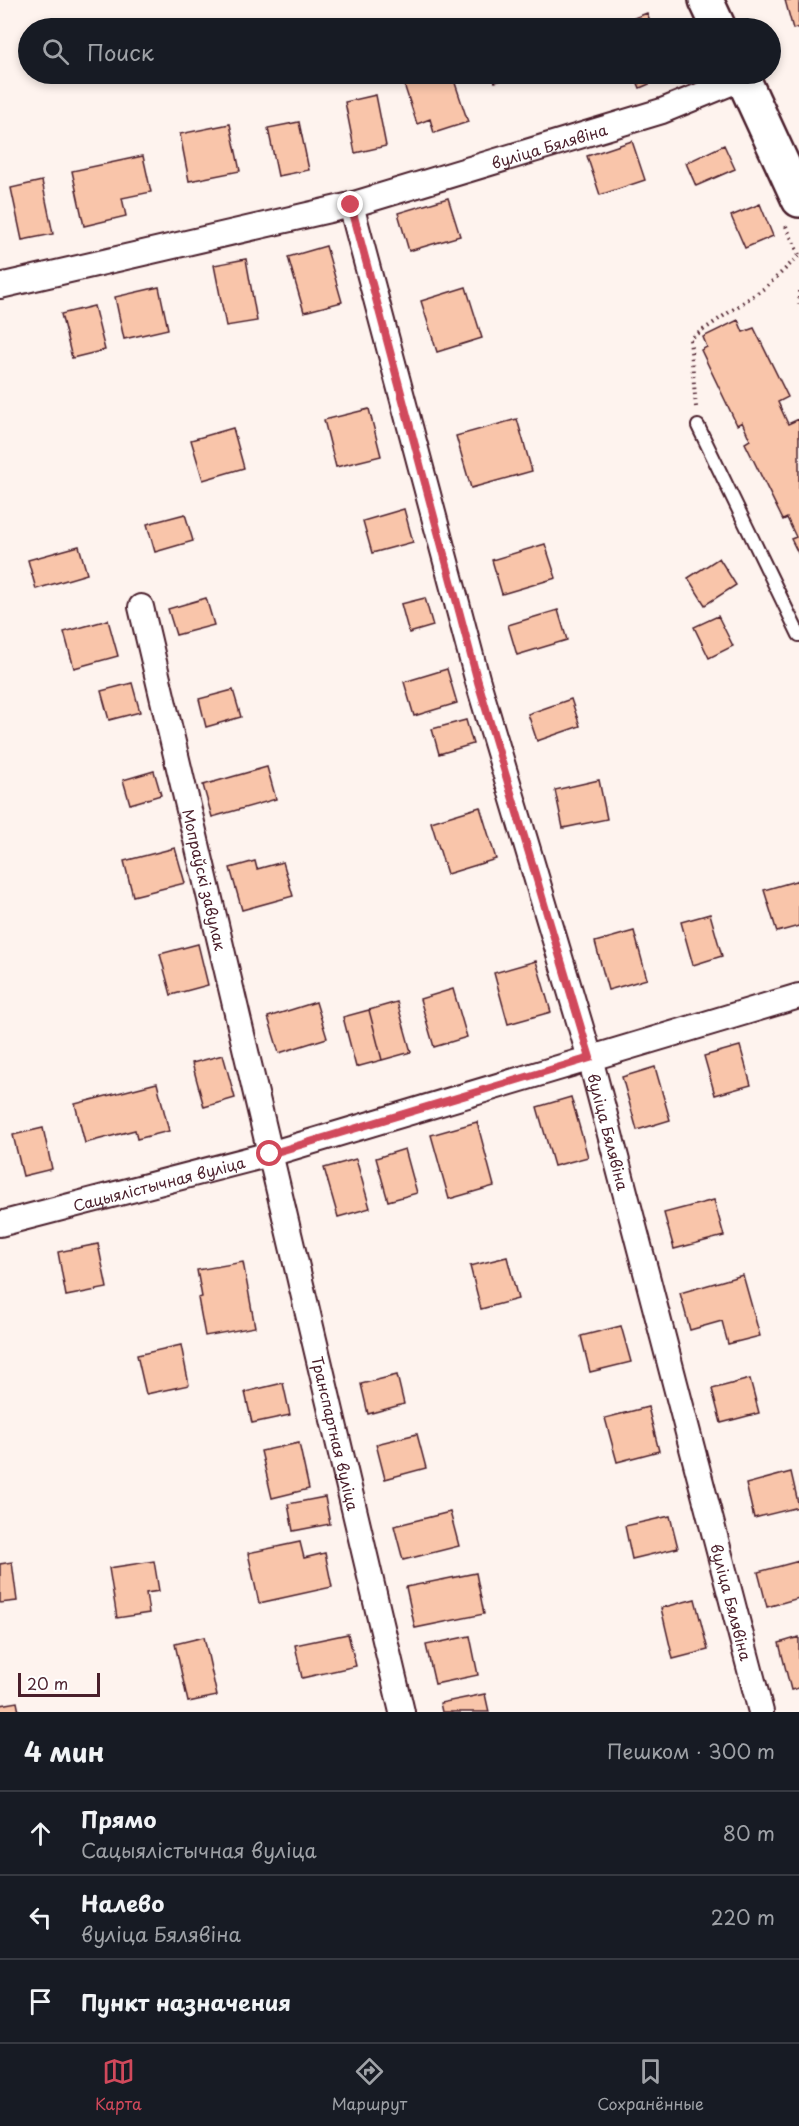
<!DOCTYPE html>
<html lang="ru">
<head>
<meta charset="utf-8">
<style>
	:root { --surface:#171b24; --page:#242831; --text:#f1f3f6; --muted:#9ea1a6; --line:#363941; --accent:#d1495b }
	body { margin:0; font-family:"Playpen Sans",sans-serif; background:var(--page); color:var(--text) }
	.scale { position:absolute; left:18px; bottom:15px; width:82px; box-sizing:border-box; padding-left:6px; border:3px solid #4a1f2b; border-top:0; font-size:16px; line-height:21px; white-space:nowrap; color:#4a1f2b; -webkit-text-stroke:4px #fff; paint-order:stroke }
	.stop { position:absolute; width:18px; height:18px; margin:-14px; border:4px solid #d1495b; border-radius:50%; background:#fff }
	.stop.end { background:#d1495b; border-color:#fff; box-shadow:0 2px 6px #0008 }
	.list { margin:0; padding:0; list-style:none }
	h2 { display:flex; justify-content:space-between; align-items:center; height:78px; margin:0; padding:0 24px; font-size:26px }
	h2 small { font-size:20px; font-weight:400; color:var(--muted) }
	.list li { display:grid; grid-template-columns:39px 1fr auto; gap:18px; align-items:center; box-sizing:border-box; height:84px; padding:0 24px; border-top:2px solid var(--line) }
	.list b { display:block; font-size:22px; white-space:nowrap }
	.list p { margin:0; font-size:20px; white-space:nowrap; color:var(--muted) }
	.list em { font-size:20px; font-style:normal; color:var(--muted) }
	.icon { flex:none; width:33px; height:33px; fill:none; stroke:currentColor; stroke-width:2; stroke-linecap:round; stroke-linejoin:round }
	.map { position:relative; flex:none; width:799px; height:1712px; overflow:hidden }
	.search { position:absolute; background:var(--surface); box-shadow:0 3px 9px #0003; left:18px; right:18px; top:18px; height:66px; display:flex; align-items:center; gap:15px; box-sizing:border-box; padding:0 21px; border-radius:33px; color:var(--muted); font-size:22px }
	.sheet { height:330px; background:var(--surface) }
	nav { display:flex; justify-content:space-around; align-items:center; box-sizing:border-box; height:84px; border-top:2px solid var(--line); background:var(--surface); font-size:16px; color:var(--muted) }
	nav a { display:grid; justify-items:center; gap:3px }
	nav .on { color:var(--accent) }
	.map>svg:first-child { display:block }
	.building { fill:#f9c5aa; stroke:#4a1f2b; stroke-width:1.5 }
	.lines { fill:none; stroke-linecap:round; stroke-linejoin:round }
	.service-casing { stroke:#4a1f2b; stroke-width:16 }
	.minor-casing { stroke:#4a1f2b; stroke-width:28 }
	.primary-casing { stroke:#4a1f2b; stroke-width:38 }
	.path { stroke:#4a1f2b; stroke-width:4; stroke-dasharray:1.5 4.5; stroke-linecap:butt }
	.service { stroke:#fff; stroke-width:12 }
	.minor { stroke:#fff; stroke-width:24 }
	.primary { stroke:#fff; stroke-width:33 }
	.route { stroke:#d1495b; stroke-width:8 }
	.labels { text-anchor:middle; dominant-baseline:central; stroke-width:6; stroke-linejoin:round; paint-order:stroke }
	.street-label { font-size:15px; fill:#4a1f2b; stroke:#fff }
</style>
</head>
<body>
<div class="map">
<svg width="799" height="1712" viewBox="0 0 799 1712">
	<rect width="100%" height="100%" fill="#fef3ee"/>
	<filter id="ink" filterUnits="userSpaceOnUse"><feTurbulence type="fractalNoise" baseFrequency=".0167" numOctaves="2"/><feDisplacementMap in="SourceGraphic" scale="12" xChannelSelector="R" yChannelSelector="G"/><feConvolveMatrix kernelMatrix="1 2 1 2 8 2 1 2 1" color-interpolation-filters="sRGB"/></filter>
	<g filter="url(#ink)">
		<path class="building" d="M785 0H799V27L793 29Z
			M647 13 653 28H615L614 26Z
			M516 24 518 28H502Z
			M417 74H452L468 122 434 133 430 119 417 124 402 78Z
			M492 74H522L495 82Z
			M634 74H672L640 88Z
			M376 95 386 146 355 153 345 102Z
			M299 122 309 170 278 176 268 128Z
			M230 124 240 171 189 181 180 134Z
			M632 141 645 180 600 195 587 156Z
			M724 145 735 169 696 186 686 163Z
			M143 156 151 192 122 198 126 216 84 226 72 171Z
			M42 181 53 234 22 240 11 188Z
			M448 198 460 236 409 251 398 213Z
			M760 204 773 236 745 248 731 216Z
			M326 246 342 302 304 312 288 257Z
			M246 259 257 321 226 326 214 265Z
			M159 287 168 329 124 339 115 297Z
			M466 287 482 338 437 352 421 301Z
			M94 306 105 350 72 358 61 314Z
			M738 320 743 332 754 328 788 397 778 402 788 424 799 419V555L791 539 796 537 787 518 783 520 745 443 750 440 742 422 737 425 701 350 707 347 703 337Z
			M369 409 381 456 336 467 324 420Z
			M517 419 532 471 471 488 456 436Z
			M233 428 244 468 203 480 191 440Z
			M404 509 413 542 372 553 363 521Z
			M185 514 193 541 155 552 147 524Z
			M545 544 556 578 502 594 492 560Z
			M79 546 87 574 36 589 28 560Z
			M719 558 736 585 705 605 688 578Z
			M206 598 214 625 176 635 168 609Z
			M425 598 433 626 409 633 401 604Z
			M558 610 567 640 517 655 508 625Z
			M718 616 733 646 709 658 694 627Z
			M108 620 118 656 74 668 64 632Z
			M447 669 457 703 414 716 404 682Z
			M132 683 140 712 109 720 101 691Z
			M233 690 241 717 206 727 199 699Z
			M571 699 580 726 537 741 528 714Z
			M466 720 473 744 439 754 432 729Z
			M267 767 276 799 212 817 203 785Z
			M154 771 161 795 130 804 123 780Z
			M599 780 607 819 563 828 555 790Z
			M480 807 496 859 447 874 431 822Z
			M175 848 185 883 133 896 124 861Z
			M255 861 257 869 283 862 293 896 242 910 230 868Z
			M799 880V926L777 932 764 890Z
			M710 914 722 956 693 965 681 922Z
			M634 931 647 979 608 990 595 942Z
			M198 944 208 985 171 995 160 954Z
			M536 961 551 1012 508 1024 494 973Z
			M453 989 467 1037 434 1047 420 999Z
			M316 1002 327 1038 279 1053 268 1017Z
			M397 1002 411 1052 382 1060 369 1010Z
			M369 1010 382 1060 356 1067 343 1017Z
			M740 1046 751 1085 715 1095 704 1056Z
			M223 1055 235 1098 204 1107 192 1063Z
			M655 1067 670 1120 637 1130 622 1077Z
			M157 1083 169 1131 137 1139 135 1130 85 1143 75 1104Z
			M571 1097 588 1157 554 1166 537 1107Z
			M477 1122 494 1186 449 1199 431 1135Z
			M43 1128 52 1169 23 1176 13 1135Z
			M405 1149 417 1193 388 1201 376 1158Z
			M356 1159 370 1208 338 1217 324 1168Z
			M714 1200 724 1236 674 1249 664 1213Z
			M98 1244 107 1288 66 1296 58 1252Z
			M507 1257 518 1299 481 1309 470 1266Z
			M243 1262 255 1327 205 1336 198 1298 202 1297 197 1270Z
			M743 1275 760 1336 728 1344 722 1321 690 1330 680 1293Z
			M621 1326 631 1362 590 1372 581 1336Z
			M181 1345 189 1385 146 1394 137 1355Z
			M397 1375 404 1404 368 1414 361 1384Z
			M750 1379 759 1413 721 1423 712 1389Z
			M283 1383 290 1415 252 1423 245 1392Z
			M648 1407 659 1451 617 1462 605 1418Z
			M417 1434 426 1468 385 1479 376 1444Z
			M299 1443 309 1489 272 1498 261 1451Z
			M791 1472 799 1507 754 1518 746 1484Z
			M325 1497 330 1524 293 1531 288 1504Z
			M450 1512 459 1546 403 1560 394 1526Z
			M670 1516 678 1548 632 1559 625 1526Z
			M300 1542 304 1558 325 1553 332 1587 259 1603 248 1553Z
			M154 1561 159 1591 146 1593 149 1613 117 1618 109 1568Z
			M799 1561V1598L767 1607 758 1572Z
			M12 1562 17 1601 0 1603V1564Z
			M476 1573 484 1614 415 1628 406 1587Z
			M695 1599 708 1650 673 1659 661 1608Z
			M348 1634 356 1666 302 1678 295 1645Z
			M470 1636 478 1675 435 1684 426 1645Z
			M204 1637 217 1696 188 1702 175 1644Z
			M799 1637V1688L791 1690 779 1643Z
			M485 1694 489 1712H442L440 1703Z
			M17 1702 19 1712H0V1705Z"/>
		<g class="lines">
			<g class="service-casing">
				<path id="service" d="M698 426 799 635"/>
			</g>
			<g class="minor-casing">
				<g id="minor">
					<path id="s1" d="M351 205 478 682 590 1058 761 1712"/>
					<path id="s2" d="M0 286 351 205 662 111 743 78"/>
					<path id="s3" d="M141 607 402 1712"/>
					<path id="s4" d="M0 1224 270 1154 799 996"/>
				</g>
			</g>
			<g class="primary-casing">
				<path id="primary" d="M706 0 719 28
					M741 74 799 200"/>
			</g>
			<path class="path" d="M786 226 799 255
				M799 291V307
				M696 407 690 339 766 287 799 256"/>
			<use href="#service" class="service"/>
			<use href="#minor" class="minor"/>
			<use href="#primary" class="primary"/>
		</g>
	</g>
	<g class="lines" filter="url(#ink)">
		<path class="route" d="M270 1154 590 1058 478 682 351 205"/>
	</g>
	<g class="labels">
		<g class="street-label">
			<text stroke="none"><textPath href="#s2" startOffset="567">вуліца Бялявіна</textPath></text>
			<text stroke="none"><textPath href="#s3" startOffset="280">Мопраўскі завулак</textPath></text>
			<text stroke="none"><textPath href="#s1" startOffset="962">вуліца Бялявіна</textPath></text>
			<text stroke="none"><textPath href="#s4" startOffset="164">Сацыялістычная вуліца</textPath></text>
			<text stroke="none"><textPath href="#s3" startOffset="849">Транспартная вуліца</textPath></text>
			<text stroke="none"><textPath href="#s1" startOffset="1448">вуліца Бялявіна</textPath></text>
		</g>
	</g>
</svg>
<div class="scale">20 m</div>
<div class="stop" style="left:270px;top:1154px"></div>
<div class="stop end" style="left:351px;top:205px"></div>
<div class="search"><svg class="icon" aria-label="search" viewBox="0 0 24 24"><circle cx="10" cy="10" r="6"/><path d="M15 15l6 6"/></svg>Поиск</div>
</div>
<section class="sheet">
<h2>4 мин<small>Пешком · 300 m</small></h2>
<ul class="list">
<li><svg class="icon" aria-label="ahead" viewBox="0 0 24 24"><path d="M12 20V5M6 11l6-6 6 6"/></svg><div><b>Прямо</b><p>Сацыялістычная вуліца</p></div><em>80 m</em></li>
<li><svg class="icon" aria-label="left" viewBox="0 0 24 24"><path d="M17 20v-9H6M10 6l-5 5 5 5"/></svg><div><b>Налево</b><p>вуліца Бялявіна</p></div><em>220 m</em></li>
<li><svg class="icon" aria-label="arrive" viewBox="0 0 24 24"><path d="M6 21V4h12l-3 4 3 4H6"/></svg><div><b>Пункт назначения</b></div></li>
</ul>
</section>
<nav>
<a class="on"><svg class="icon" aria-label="map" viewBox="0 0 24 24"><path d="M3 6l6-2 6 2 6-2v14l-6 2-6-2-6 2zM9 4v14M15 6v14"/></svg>Карта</a>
<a><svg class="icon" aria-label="directions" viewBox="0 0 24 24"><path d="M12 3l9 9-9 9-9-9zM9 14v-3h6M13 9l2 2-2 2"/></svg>Маршрут</a>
<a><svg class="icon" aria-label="saved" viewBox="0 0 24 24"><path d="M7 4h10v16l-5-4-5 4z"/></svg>Сохранённые</a>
</nav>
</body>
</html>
